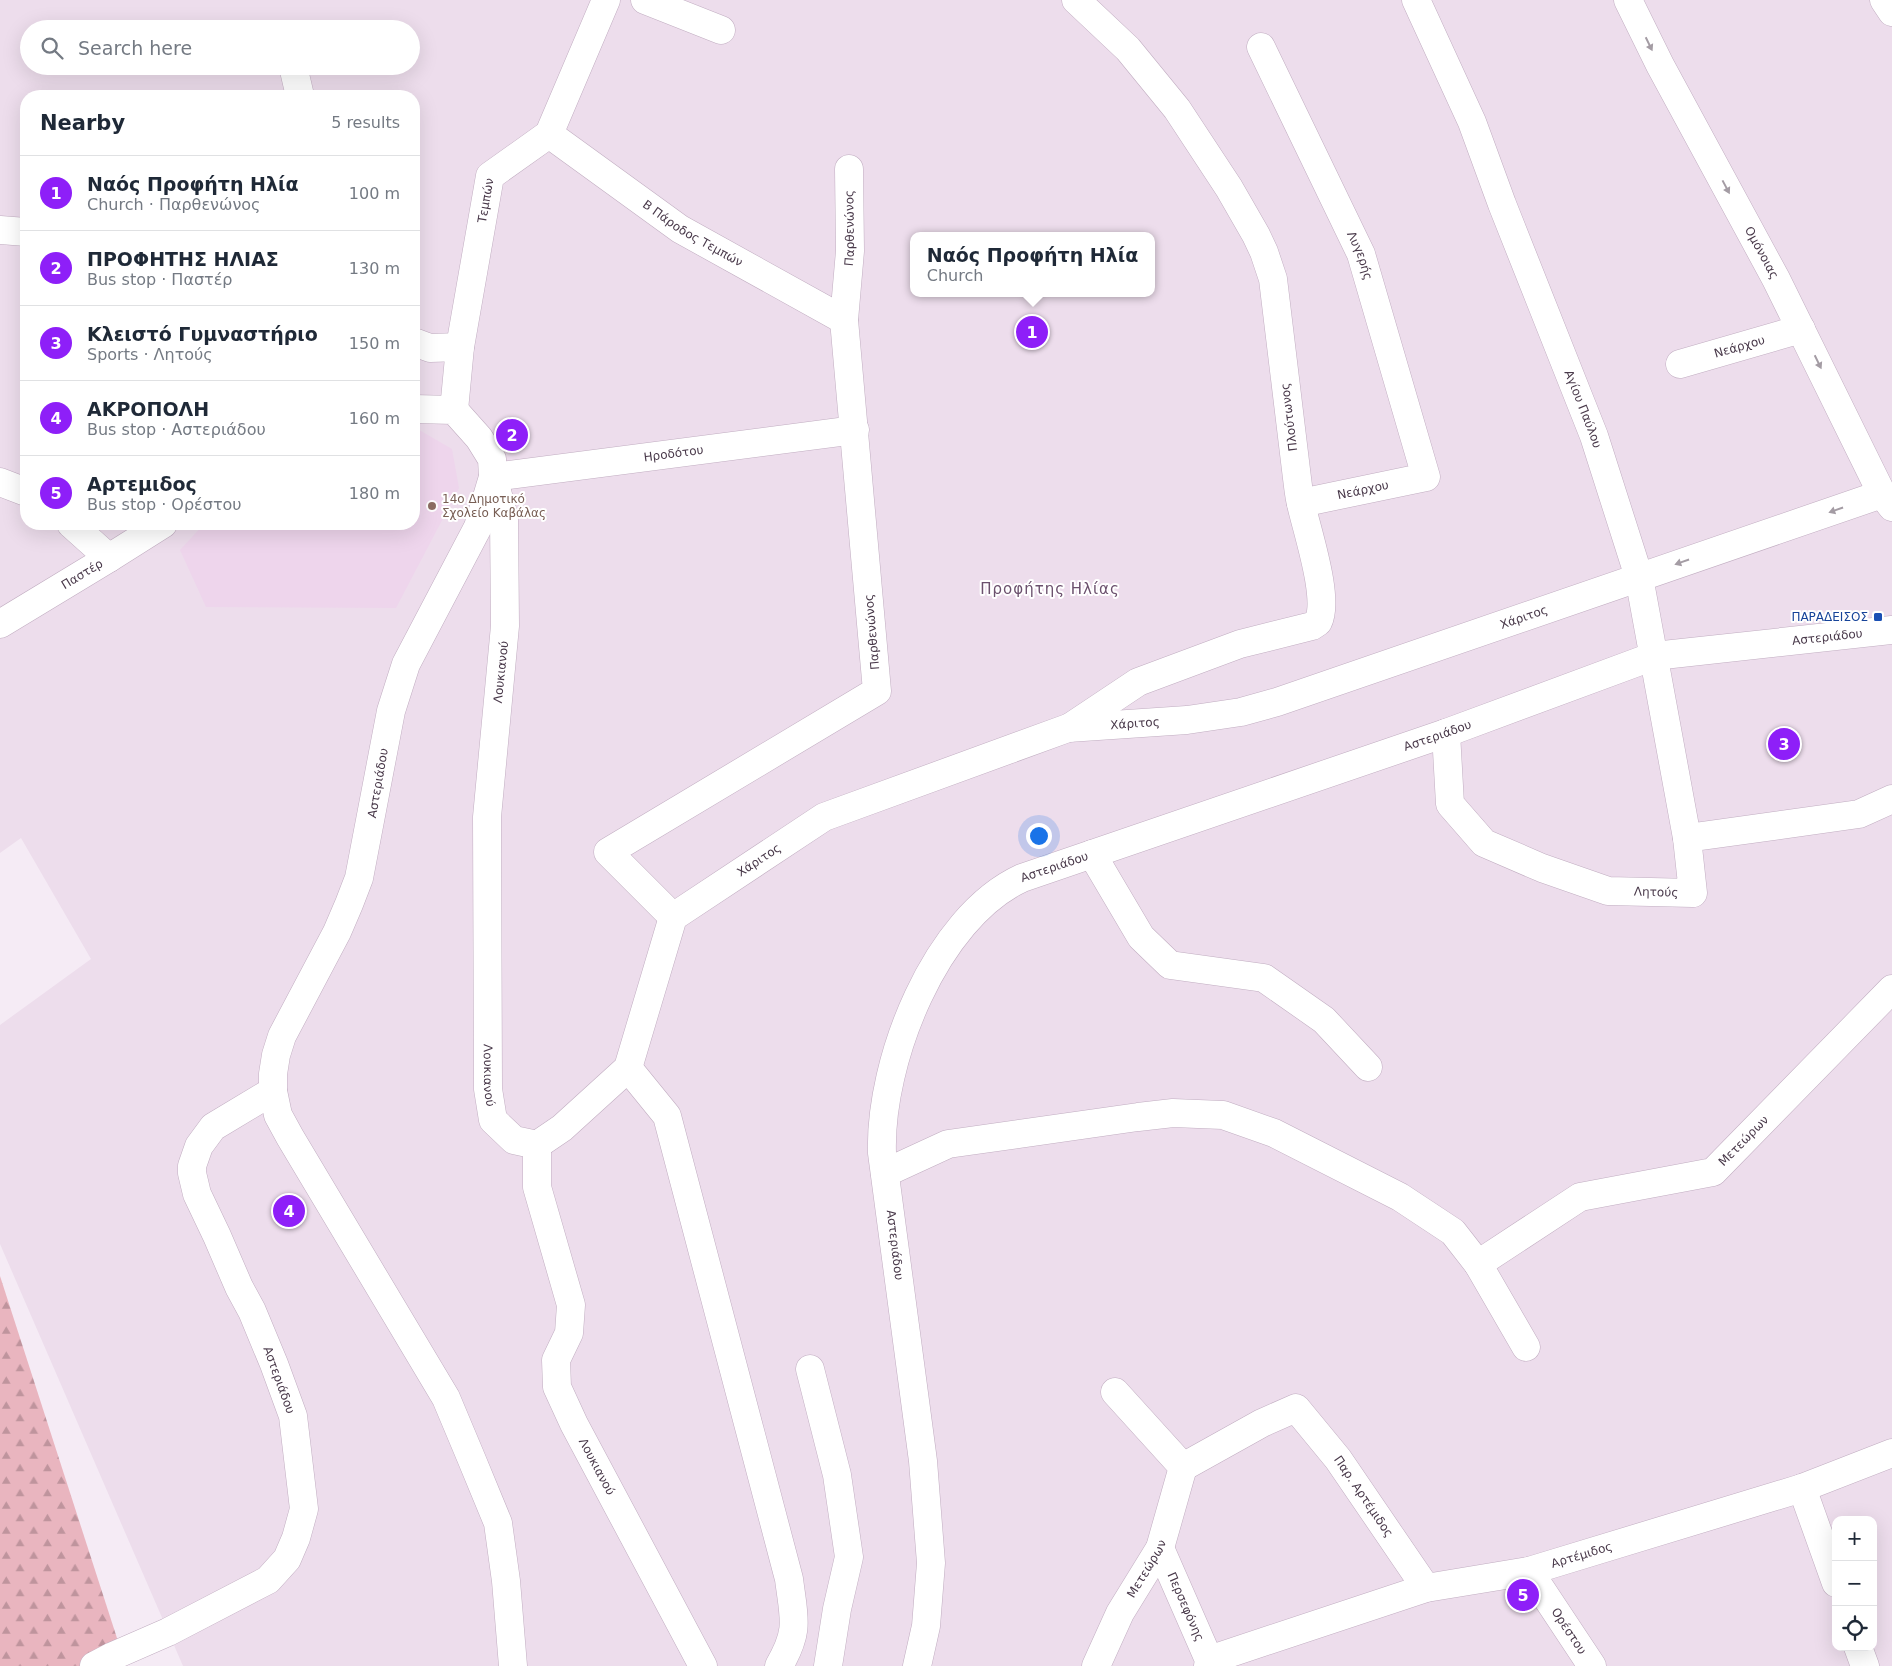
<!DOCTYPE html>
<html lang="en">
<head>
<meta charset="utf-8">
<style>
	:root { --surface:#fff; --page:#f6f6f7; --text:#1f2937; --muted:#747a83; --line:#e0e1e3; --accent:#8e1ff8 }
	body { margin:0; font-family:"DejaVu Sans",sans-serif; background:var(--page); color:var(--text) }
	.controls { position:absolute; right:15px; bottom:15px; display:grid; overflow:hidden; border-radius:10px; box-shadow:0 5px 20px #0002 }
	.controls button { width:45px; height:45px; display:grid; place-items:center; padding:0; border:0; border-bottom:1px solid var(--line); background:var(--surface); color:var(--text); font:25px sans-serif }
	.you { position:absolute; left:1038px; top:835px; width:18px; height:18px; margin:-12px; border:4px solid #fff; border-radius:50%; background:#1a73e8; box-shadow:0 0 0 8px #1a73e833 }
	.badge { display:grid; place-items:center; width:32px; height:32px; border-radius:50%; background:var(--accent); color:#fff; font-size:16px; font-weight:700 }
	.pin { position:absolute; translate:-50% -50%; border:2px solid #fff; box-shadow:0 1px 5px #0006 }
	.popup { position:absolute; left:910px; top:232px; width:245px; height:65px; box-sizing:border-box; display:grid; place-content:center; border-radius:10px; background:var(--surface); filter:drop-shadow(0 1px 4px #0005); font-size:16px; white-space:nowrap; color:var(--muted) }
	.popup b { font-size:19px; color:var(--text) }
	.popup::after { content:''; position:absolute; left:50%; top:100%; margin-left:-10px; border:10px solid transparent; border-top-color:var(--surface) }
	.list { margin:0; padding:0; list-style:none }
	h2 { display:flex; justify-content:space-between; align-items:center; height:65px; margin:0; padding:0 20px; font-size:21px }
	h2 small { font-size:16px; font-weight:400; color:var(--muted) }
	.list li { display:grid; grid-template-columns:32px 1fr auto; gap:15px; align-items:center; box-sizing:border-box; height:75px; padding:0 20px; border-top:1px solid var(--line) }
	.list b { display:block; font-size:19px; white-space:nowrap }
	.list p { margin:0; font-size:16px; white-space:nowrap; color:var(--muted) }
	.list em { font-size:16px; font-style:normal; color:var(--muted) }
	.icon { flex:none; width:28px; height:28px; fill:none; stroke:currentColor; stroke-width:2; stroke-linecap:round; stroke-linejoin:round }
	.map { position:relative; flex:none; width:1892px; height:1666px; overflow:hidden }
	.search { position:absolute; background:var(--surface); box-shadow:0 5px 20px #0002; left:20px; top:20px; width:400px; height:55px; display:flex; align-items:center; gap:12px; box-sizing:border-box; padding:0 18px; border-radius:28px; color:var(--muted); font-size:19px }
	.panel { position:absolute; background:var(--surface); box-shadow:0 5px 20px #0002; left:20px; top:90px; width:400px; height:440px; border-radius:20px }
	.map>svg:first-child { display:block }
	.residential { fill:#edddec; fill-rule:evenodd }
	.education { fill:#eed5ec }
	.forest { fill:url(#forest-firs) }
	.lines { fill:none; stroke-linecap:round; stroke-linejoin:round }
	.minor-casing { stroke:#c1adc1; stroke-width:29 }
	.minor { stroke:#fff; stroke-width:28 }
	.oneway { fill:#a49ca4 }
	.education-dot { fill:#8d6e63; stroke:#fff; stroke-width:2 }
	.transit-dot { fill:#1a4fb4; stroke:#fff; stroke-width:2 }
	.labels { text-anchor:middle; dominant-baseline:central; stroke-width:4; stroke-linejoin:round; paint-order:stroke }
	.street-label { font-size:12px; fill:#49394a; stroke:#fff }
	.education-label { font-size:12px; fill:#785e54; stroke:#fff; text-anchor:start }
	.transit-label { font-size:12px; fill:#164399; stroke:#fff; text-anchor:end }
	.quarter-label { font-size:15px; letter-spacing:1px; fill:#6b506d; stroke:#fff }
</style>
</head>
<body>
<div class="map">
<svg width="1892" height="1666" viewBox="0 0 1892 1666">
	<defs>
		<pattern id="forest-firs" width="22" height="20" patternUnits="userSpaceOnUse" patternTransform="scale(1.25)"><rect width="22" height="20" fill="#e9b5bf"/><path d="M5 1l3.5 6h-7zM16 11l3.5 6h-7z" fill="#bf949d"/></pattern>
	</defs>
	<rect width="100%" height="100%" fill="#f5ebf5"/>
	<path class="residential" d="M0 0H1892V1666H183L0 1244V1025L91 959 21 838 0 853ZM29 29H411V66H29ZM26 96H414V524H26ZM913 236H1151V293H913ZM1836 1520H1873V1647H1836Z"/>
	<path class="education" d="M414 427 452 449 459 488 396 608 206 607 180 550 204 524H414Z"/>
	<path class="forest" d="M0 1276 126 1666H0Z"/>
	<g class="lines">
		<g class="minor-casing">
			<g id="minor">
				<path d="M645 0 721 30"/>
				<path id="s1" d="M1416 0 1472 122 1502 204 1594 436 1639 577 1687 838"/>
				<path id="s2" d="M1628 0 1660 65 1776 279 1882 494 1892 507"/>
				<path d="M1884 0 1892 12"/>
				<path id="s3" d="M1261 47 1361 254 1426 477 1301 503"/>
				<path d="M293 66 300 96"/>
				<path id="s4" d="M549 134 680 229 844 320"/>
				<path d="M0 230 26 232"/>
				<path d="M414 342 430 348 460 347"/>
				<path id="s5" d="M1680 364 1801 329"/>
				<path id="s6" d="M414 409 454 410 479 438 492 459 493 477 504 517 505 626 487 817 488 1089 493 1120 514 1140 537 1145"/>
				<path id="s7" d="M454 410 460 347 490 176 549 134 606 0"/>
				<path d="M493 477 478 527 406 664 391 711 359 878 349 904 337 932 282 1036 276 1055 273 1074V1091L278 1115 290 1137 446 1398 472 1460 498 1523 506 1581 513 1666"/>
				<path id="s8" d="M493 477 855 430"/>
				<path d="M0 482 26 492"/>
				<path d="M71 524 109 558"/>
				<path id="s9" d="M0 624 109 558 163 524"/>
				<path d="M1069 728 1138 682 1240 644 1312 626 1318 622C1330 599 1307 531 1301 504 1299 496 1298 486 1297 478L1273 279 1264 252 1256 235 1229 188 1177 109 1128 49 1076 0"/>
				<path id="s10" d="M1446 733 1450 804 1484 843 1542 868 1608 891 1693 893 1687 838 1859 814 1892 799"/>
				<path d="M1092 854 1141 937 1170 965 1264 978 1324 1020 1368 1067"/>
				<path id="s11" d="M673 917 608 852 877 691 844 320 850 251 849 169"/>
				<path d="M628 1068 667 1116 789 1579C794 1619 800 1630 779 1666"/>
				<path id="s12" d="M537 1145 562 1128 628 1068 673 917 824 817 1068 728 1187 720 1241 712 1277 702 1882 494"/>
				<path id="s13" d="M537 1145V1187L571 1305 569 1333 556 1360 557 1387 574 1424 703 1666"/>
				<path d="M885 1173 948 1144 1138 1117 1173 1113 1223 1115 1274 1133 1400 1197 1453 1232 1478 1264 1526 1347"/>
				<path id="s14" d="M1478 1264 1580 1197 1713 1172 1892 989"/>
				<path d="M810 1369 837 1475 849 1557 837 1609 828 1666"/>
				<path id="s15" d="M1183 1467 1262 1423 1296 1408 1338 1459 1426 1588"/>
				<path d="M1802 1488 1836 1583"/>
				<path id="s16" d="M1160 1548 1209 1660 1208 1666"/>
				<path id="s17" d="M1529 1571 1592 1666"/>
				<path d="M1858 1647 1865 1666"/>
				<path id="s18" d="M1209 1660 1426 1588 1529 1571 1802 1488 1892 1453"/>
				<path d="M94 1666 113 1656 168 1632 268 1580 287 1559 296 1538 304 1509 293 1416 274 1364 252 1311 239 1287 217 1236 197 1194 192 1173V1166L199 1146 213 1127 273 1091"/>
				<path id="s19" d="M917 1666 926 1626 931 1563 923 1461 882 1153C879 1062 935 918 1022 878L1446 733 1654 656 1892 630"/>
				<path id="s20" d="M1096 1666 1120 1613 1160 1548 1183 1467 1115 1392"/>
			</g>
		</g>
		<use href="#minor" class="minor"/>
	</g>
	<defs><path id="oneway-solid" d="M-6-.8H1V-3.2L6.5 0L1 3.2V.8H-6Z" transform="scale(1.25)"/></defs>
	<g class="oneway">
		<use href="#oneway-solid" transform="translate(1649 44) rotate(64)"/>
		<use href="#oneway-solid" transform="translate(1726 187) rotate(62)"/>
		<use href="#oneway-solid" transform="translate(1818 362) rotate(64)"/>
		<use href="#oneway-solid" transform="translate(1836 510) rotate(161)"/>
		<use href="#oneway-solid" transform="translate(1682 562) rotate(161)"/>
	</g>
	<circle class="education-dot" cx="432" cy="506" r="5"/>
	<rect class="transit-dot" x="1873" y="612" width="10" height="10" rx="2.5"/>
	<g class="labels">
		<g class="street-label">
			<text stroke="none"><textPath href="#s7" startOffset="212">Τεμπών</textPath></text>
			<text stroke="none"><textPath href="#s11" startOffset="870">Παρθενώνος</textPath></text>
			<text stroke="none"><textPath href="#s4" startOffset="175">Β Πάροδος Τεμπών</textPath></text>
			<text stroke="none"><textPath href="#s2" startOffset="286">Ομόνοιας</textPath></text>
			<text stroke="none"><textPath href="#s3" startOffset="231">Λυγερής</textPath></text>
			<text stroke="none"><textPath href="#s5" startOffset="62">Νεάρχου</textPath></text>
			<text stroke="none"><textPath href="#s1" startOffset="442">Αγίου Παύλου</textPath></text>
			<text transform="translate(1289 417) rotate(-97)">Πλούτωνος</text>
			<text stroke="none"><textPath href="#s8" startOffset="182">Ηροδότου</textPath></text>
			<text transform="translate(1363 490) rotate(-12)">Νεάρχου</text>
			<text stroke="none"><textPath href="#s9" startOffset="96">Παστέρ</textPath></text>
			<text stroke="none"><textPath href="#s12" startOffset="1190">Χάριτος</textPath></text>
			<text transform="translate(872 632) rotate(-95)">Παρθενώνος</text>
			<text stroke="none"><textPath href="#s19" startOffset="1684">Αστεριάδου</textPath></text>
			<text transform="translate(501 672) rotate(-84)">Λουκιανού</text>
			<text stroke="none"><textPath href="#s12" startOffset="785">Χάριτος</textPath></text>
			<text stroke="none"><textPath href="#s19" startOffset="1279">Αστεριάδου</textPath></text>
			<text transform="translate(378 783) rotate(-80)">Αστεριάδου</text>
			<text stroke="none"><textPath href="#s12" startOffset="380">Χάριτος</textPath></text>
			<text stroke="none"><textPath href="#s19" startOffset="874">Αστεριάδου</textPath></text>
			<text stroke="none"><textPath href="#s10" startOffset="304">Λητούς</textPath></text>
			<text stroke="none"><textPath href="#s6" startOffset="721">Λουκιανού</textPath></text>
			<text stroke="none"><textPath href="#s14" startOffset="301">Μετεώρων</textPath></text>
			<text transform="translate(895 1245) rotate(83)">Αστεριάδου</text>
			<text transform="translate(279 1380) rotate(70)">Αστεριάδου</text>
			<text stroke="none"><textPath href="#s13" startOffset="339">Λουκιανού</textPath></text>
			<text stroke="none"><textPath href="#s15" startOffset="239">Παρ. Αρτέμιδος</textPath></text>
			<text stroke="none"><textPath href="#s18" startOffset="388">Αρτέμιδος</textPath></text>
			<text stroke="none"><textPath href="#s20" startOffset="110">Μετεώρων</textPath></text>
			<text stroke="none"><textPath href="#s16" startOffset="64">Περσεφόνης</textPath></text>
			<text stroke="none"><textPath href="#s17" startOffset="72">Ορέστου</textPath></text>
		</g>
		<g class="education-label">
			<text x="442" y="499">14ο Δημοτικό<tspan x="442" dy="14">Σχολείο Καβάλας</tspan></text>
		</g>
		<g class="transit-label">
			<text x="1868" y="617">ΠΑΡΑΔΕΙΣΟΣ</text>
		</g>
		<g class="quarter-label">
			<text x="1050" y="589">Προφήτης Ηλίας</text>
		</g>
	</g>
</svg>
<div class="controls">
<button>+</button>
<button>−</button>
<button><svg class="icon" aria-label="locate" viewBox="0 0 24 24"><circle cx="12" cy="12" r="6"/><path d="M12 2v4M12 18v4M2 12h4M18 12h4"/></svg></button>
</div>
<div class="you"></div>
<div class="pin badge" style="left:1032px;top:332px">1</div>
<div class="popup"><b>Ναός Προφήτη Ηλία</b>Church</div>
<div class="pin badge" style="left:512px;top:435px">2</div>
<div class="pin badge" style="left:1784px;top:744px">3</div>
<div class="pin badge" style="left:289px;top:1211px">4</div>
<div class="pin badge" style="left:1523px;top:1595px">5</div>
<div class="search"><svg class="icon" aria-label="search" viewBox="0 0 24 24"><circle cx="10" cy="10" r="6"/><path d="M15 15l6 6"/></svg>Search here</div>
<section class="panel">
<h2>Nearby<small>5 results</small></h2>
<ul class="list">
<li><span class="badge">1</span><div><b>Ναός Προφήτη Ηλία</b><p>Church · Παρθενώνος</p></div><em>100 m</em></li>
<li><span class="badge">2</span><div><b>ΠΡΟΦΗΤΗΣ ΗΛΙΑΣ</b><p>Bus stop · Παστέρ</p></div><em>130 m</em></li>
<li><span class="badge">3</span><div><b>Κλειστό Γυμναστήριο</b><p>Sports · Λητούς</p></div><em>150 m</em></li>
<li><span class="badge">4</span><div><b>ΑΚΡΟΠΟΛΗ</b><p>Bus stop · Αστεριάδου</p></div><em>160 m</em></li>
<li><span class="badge">5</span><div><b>Αρτεμιδος</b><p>Bus stop · Ορέστου</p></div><em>180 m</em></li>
</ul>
</section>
</div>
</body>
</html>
